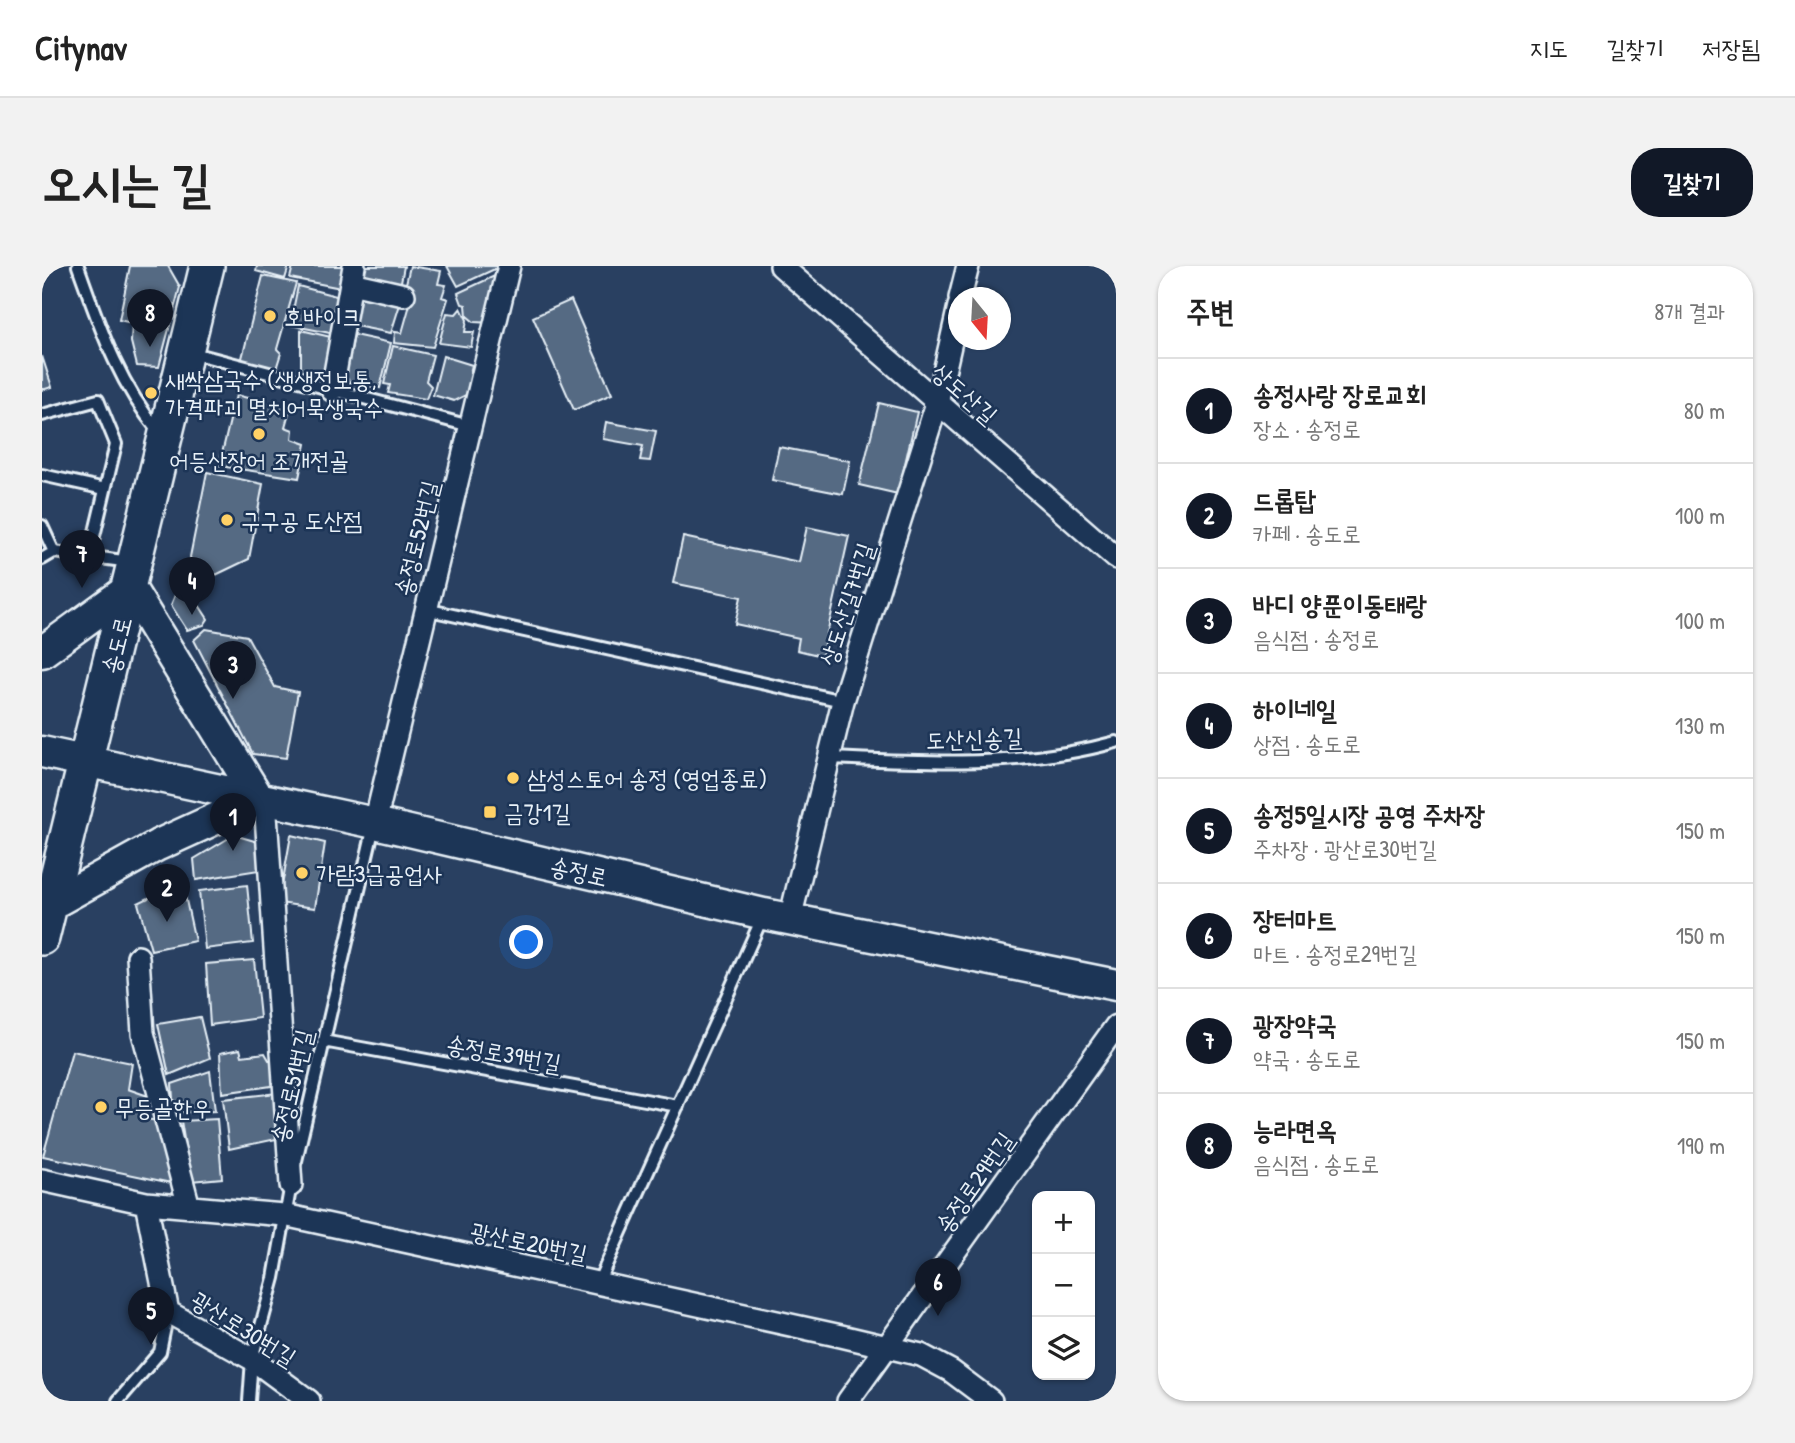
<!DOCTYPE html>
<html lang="ko">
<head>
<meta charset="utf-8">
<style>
	:root { --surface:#fff; --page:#f2f2f2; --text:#222; --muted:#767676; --line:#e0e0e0; --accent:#111827 }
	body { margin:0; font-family:"Patrick Hand","Poor Story",sans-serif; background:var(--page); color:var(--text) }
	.controls { position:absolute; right:21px; bottom:21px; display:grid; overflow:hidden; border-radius:14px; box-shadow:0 2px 5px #0004 }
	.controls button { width:63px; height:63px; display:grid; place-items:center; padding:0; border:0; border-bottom:2px solid var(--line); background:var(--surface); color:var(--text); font:35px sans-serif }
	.compass { position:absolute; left:906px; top:21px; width:63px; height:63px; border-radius:50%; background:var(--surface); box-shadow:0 2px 5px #0004; rotate:162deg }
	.you { position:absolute; left:485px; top:677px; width:24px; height:24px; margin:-18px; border:5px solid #fff; border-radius:50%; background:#1a73e8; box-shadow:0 0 0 10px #1a73e833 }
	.badge { display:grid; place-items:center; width:46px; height:46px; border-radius:50%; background:var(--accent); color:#fff; font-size:23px; font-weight:700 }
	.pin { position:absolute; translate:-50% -58px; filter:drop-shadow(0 2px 4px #0008) }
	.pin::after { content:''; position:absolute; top:37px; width:24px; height:21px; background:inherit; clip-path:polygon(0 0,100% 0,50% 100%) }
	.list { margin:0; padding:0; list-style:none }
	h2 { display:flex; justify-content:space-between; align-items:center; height:91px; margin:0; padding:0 28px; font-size:30px }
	h2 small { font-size:23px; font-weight:400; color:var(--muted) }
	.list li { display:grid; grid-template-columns:46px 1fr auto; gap:21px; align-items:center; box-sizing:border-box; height:105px; padding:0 28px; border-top:2px solid var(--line) }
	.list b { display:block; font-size:26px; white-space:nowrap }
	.list p { margin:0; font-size:23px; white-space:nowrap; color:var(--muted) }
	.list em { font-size:23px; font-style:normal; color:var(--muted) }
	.icon { flex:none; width:38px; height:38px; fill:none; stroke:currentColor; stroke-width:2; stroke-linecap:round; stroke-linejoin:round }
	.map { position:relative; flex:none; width:1074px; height:1135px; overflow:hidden; border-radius:28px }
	header { display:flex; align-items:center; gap:42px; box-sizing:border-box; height:98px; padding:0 35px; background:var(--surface); border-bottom:2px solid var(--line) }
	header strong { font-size:33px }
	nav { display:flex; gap:38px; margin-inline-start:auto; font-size:24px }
	.intro { display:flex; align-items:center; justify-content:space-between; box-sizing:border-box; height:168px; padding:0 42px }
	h1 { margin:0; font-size:49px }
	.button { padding:18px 32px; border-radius:28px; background:var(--accent); color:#fff; font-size:24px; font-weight:700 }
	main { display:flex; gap:42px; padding:0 42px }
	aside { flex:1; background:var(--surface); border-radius:28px; box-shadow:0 2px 5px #0004 }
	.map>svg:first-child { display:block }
	.building { fill:#556a83; stroke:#e8f1f8; stroke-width:2 }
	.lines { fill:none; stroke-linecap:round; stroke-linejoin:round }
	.lane-casing { stroke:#e8f1f8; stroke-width:16 }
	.street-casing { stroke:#e8f1f8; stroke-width:26 }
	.secondary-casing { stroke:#e8f1f8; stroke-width:35 }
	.primary-casing { stroke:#e8f1f8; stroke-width:38 }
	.lane { stroke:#1d3557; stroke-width:10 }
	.street { stroke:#1d3557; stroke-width:21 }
	.secondary { stroke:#1d3557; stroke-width:30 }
	.primary { stroke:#1d3557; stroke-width:33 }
	.poi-dot { fill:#ffd166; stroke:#1d3557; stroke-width:2.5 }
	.labels { text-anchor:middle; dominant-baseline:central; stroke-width:5; stroke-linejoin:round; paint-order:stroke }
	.poi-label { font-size:24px; fill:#e8f1f8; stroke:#1d3557; text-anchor:start }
	.street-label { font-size:24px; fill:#e8f1f8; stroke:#1d3557 }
</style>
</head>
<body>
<header>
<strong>Citynav</strong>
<nav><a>지도</a><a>길찾기</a><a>저장됨</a></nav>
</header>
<div class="intro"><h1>오시는 길</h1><a class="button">길찾기</a></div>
<main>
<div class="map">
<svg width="1074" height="1135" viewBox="0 0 1074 1135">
	<rect width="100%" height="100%" fill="#294061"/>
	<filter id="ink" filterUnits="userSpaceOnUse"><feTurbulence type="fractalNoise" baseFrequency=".0143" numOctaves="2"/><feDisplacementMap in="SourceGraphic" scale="14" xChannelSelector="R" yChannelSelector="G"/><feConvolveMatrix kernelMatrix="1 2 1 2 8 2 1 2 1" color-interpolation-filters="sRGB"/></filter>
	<g filter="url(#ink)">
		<path class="building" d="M88 0H126L138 21 117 101 95 100 89 76 90 57 77 54Z
			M215 0H247L243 13 214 5Z
			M251 0H304L299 22 248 12Z
			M325 0H362L358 21 321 13Z
			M368 0 399 5 396 18 404 19 400 31 406 33 391 81 352 77 353 66 360 67 371 28 363 22Z
			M405 0H454L455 2 416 20Z
			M459 7 449 57 432 56 425 50 424 39 420 38 416 27Z
			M221 10 254 17 235 83 239 87 234 103 199 96Z
			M256 20 298 31 293 68 248 59Z
			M314 26 359 35 349 67 308 59Z
			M529 34 570 128 532 144 491 51Z
			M419 42 425 54 423 66H432L429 81 397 77 405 47 414 48Z
			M259 64 293 72 286 109 259 105Z
			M312 69 349 77 338 122 308 117 304 110Z
			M351 80 391 89 384 115 389 120 384 133 346 127 348 119 342 118Z
			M0 90 10 121 0 124Z
			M401 90 430 99 428 107 433 110 426 128 412 135 391 129Z
			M194 129 248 143 243 161 251 164 250 173 264 178 257 212 177 200Z
			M837 137 875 146 856 228 817 219Z
			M564 156 614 165 608 195 598 194 601 180 561 173Z
			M737 181 808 195 801 228 730 214Z
			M165 206 221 218 207 293 157 317 148 291Z
			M765 261 807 270 780 390 755 384 757 372 693 358 699 331 631 317 641 271 757 296Z
			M134 327 143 332 146 327 153 333 166 353 162 359 145 364 129 339Z
			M164 363 205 370 233 421 256 426 244 492 211 488 152 374Z
			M192 569 216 576 217 604 154 614 152 593Z
			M249 569 283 577 273 642 237 637Z
			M140 616 153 675 109 684 96 637Z
			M205 619 211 677 163 683 157 625Z
			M212 694 218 752 168 759 164 698Z
			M158 751 168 792 127 809 116 758Z
			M198 783 200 790 223 787 227 794H233L237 819 180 827 178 787Z
			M30 785 90 797 86 823 106 830 101 852 119 856 129 917 1 890Z
			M168 805 173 845 132 847 130 818Z
			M235 827 239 872 187 883 181 833Z
			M175 853 180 912 149 915 139 855Z"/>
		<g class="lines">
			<g class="lane-casing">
				<path id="lane" d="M36 0C58 61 75 115 117 166
					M147 86 428 160
					M0 149 56 134 74 178 47 291
					M0 209 63 223
					M0 260 12 286
					M0 293 12 286 89 296
					M383 343 801 435
					M789 492C885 496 981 502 1074 476
					M281 775 636 840
					M254 895 332 560
					M556 1017 721 650
					M76 1135 118 1086 126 1046
					M207 1135 210 1093 232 1012 249 918"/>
			</g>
			<g class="street-casing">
				<path id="street" d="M739 0 1074 292
					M309 17 362 29
					M918 32 926 0
					M290 124 312 0
					M223 534 249 919
					M333 557 467 0
					M748 653 801 435 895 137 917 40
					M96 691 101 767 147 941
					M0 914 104 937 242 949 799 1070 879 1089 909 1105 949 1135
					M104 937 126 1046 210 1093 267 1135
					M806 1135 1074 760"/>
			</g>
			<g class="secondary-casing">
				<path id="secondary" d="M0 386 88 322 217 533
					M0 486 333 557 722 648 1074 719
					M0 628 8 639 116 579 217 533"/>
			</g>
			<g class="primary-casing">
				<path id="primary" d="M0 672 165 0"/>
			</g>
			<use href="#lane" class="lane"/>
			<use href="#street" class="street"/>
			<use href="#secondary" class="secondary"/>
			<use href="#primary" class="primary"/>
		</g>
	</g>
	<g class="poi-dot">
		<circle cx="228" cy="50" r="7"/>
		<circle cx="109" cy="127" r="7"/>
		<circle cx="217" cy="168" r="7"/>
		<circle cx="185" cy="254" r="7"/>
		<circle cx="471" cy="512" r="7"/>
		<rect x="441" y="539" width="14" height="14" rx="3.5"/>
		<circle cx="260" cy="607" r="7"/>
		<circle cx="59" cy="841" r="7"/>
	</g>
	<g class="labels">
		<g class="poi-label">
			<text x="242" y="50">호바이크</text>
			<text x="123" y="113">새싹삼국수 (생생정보통,<tspan x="123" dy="28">가격파괴 멸치어묵생국수</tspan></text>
			<text x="217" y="194" text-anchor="middle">어등산장어 조개전골</text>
			<text x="199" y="254">구구공 도산점</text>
			<text x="485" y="512">삼성스토어 송정 (영업종료)</text>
			<text x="462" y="546">금강1길</text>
			<text x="274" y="607">가람3급공업사</text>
			<text x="73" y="841">무등골한우</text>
		</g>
		<g class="street-label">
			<text transform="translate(923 127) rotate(41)">상도산길</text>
			<text transform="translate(374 272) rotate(-76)">송정로52번길</text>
			<text transform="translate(804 338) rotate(-72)">상도산길7번길</text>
			<text transform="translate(74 379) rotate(-76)">송도로</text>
			<text transform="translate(932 472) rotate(-2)">도산신송길</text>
			<text transform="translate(537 605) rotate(13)">송정로</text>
			<text transform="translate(462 787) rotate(10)">송정로39번길</text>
			<text transform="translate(249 820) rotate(-77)">송정로51번길</text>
			<text transform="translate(932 916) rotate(-55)">송정로29번길</text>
			<text transform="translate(487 976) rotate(12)">광산로20번길</text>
			<text transform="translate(202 1062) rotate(32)">광산로30번길</text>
		</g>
	</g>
</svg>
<div class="controls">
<button>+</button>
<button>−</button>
<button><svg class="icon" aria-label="layers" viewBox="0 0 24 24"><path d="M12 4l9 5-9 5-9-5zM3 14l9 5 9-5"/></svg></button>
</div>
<svg class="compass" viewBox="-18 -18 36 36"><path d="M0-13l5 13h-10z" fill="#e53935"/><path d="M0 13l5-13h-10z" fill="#767676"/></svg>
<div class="you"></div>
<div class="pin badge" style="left:191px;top:585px">1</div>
<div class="pin badge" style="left:125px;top:656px">2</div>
<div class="pin badge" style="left:191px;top:433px">3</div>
<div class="pin badge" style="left:150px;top:349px">4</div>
<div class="pin badge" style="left:109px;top:1079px">5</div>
<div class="pin badge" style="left:896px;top:1050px">6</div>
<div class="pin badge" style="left:40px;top:322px">7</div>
<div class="pin badge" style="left:108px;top:81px">8</div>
</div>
<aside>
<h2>주변<small>8개 결과</small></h2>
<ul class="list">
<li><span class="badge">1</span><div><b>송정사랑 장로교회</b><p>장소 · 송정로</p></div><em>80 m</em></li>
<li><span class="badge">2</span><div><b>드롭탑</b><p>카페 · 송도로</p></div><em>100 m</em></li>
<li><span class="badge">3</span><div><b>바디 양푼이동태랑</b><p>음식점 · 송정로</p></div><em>100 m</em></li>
<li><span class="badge">4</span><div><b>하이네일</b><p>상점 · 송도로</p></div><em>130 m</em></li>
<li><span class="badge">5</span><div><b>송정5일시장 공영 주차장</b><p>주차장 · 광산로30번길</p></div><em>150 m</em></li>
<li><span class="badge">6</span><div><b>장터마트</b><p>마트 · 송정로29번길</p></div><em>150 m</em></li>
<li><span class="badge">7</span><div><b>광장약국</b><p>약국 · 송도로</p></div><em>150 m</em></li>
<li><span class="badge">8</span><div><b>능라면옥</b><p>음식점 · 송도로</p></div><em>190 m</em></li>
</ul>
</aside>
</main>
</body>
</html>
